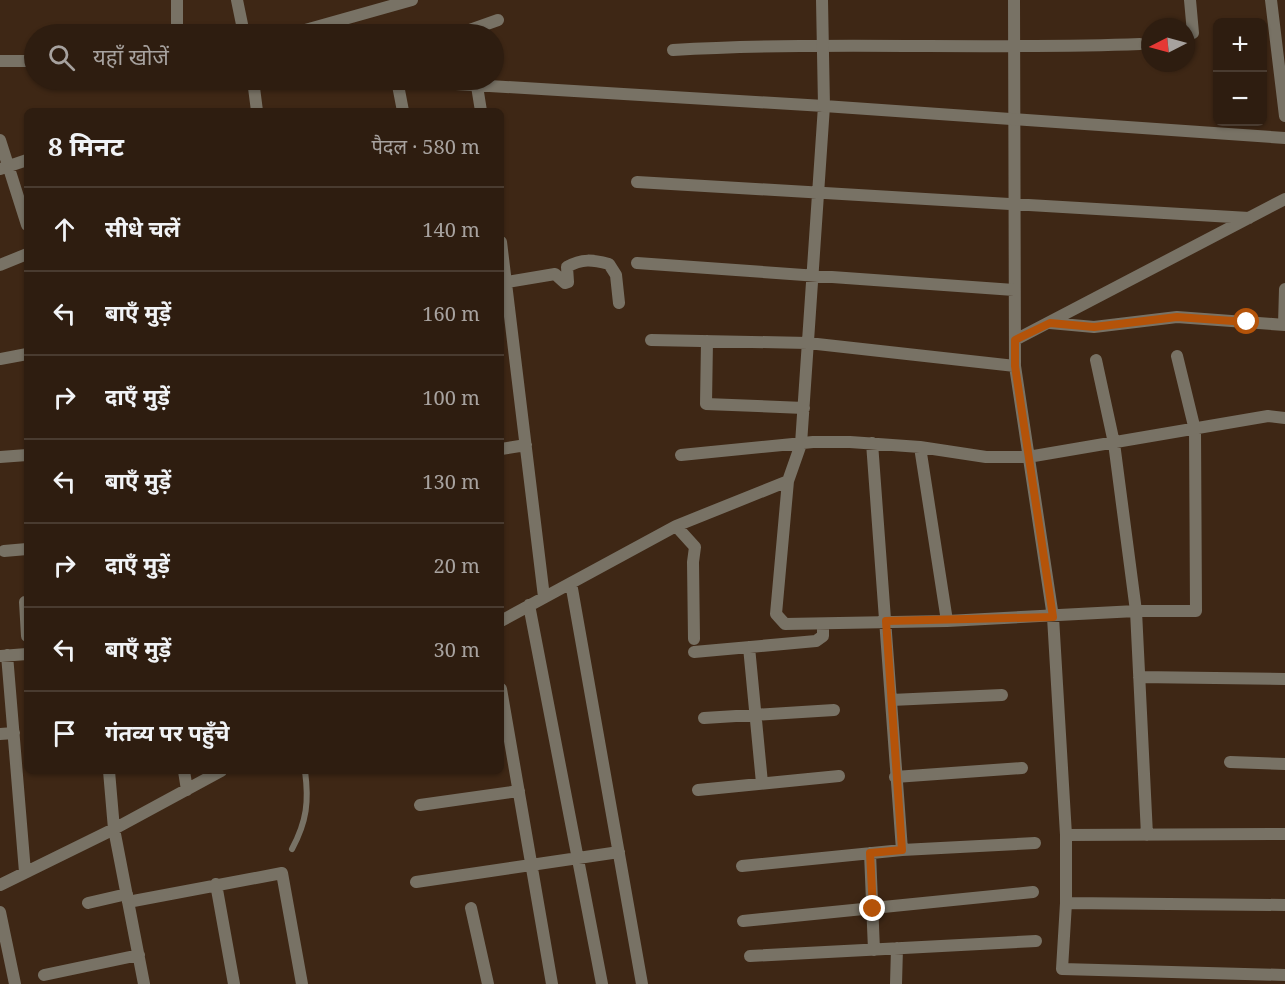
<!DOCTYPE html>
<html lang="hi">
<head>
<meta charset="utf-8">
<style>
	:root { --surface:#2e1d10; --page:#362619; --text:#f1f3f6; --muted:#a7a29f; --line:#493b30 }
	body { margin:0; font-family:"Noto Serif","Noto Sans Devanagari",serif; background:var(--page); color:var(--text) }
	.controls { position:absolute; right:18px; top:18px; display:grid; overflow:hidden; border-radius:9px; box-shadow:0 2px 4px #0004 }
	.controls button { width:54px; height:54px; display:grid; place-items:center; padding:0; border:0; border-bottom:2px solid var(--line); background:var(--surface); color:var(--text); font:30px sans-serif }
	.compass { position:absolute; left:1141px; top:18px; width:54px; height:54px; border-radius:50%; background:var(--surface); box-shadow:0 2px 4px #0004; rotate:264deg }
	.stop { position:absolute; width:18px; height:18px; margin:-14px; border:4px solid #b45309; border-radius:50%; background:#fff }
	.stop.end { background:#b45309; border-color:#fff; box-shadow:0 2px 6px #0008 }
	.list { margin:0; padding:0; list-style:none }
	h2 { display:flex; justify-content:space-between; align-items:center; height:78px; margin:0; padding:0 24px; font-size:26px }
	h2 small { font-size:20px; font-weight:400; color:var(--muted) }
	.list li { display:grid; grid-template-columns:39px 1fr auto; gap:18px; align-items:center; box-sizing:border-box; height:84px; padding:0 24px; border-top:2px solid var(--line) }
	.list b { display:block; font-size:22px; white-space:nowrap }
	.list em { font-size:20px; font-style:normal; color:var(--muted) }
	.icon { flex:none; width:33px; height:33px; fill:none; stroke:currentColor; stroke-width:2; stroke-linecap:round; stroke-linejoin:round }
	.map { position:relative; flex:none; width:1285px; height:984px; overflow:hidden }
	.search { position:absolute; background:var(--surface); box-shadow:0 2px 4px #0004; left:24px; top:24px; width:480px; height:66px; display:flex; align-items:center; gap:15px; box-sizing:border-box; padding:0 21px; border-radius:33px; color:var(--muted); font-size:22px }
	.panel { position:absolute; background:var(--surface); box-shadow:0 2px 4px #0004; left:24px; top:108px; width:480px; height:666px; border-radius:9px }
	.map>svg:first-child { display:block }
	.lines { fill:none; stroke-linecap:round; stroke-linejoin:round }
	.service { stroke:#787265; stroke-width:6 }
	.minor { stroke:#787265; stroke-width:12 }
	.tertiary { stroke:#787265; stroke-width:12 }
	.route { stroke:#b45309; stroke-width:8 }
</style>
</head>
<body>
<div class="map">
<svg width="1285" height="984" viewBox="0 0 1285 984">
	<rect width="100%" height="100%" fill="#3e2715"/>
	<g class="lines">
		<path class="service" d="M292 849C307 821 309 801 305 771"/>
		<path class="minor" d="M177 0V34
			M237 0 244 34
			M1014 0 1015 366 1053 617 1066 835V903L1062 969 1285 975
			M1190 0 1193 33
			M1271 0 1285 116
			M291 34 412 0
			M468 34 467 31 498 20
			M673 50C828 41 984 50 1140 44
			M0 61H34
			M253 80 257 111
			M389 80 824 106 801 444 788 481 776 614 785 624 947 621 1136 611H1196L1195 430 1177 356
			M397 80 403 111
			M476 80 481 111
			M0 140 27 225
			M0 169 27 160
			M637 182 1249 218
			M501 242 544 597
			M637 263 1014 290
			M0 265 27 254
			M507 282 555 274 565 283 568 282 567 267C582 258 593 260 609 264L616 275 619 303
			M1050 323 1094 327 1177 317 1285 325
			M1284 325 1285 289
			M651 340 808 343 1015 366
			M1015 340 1285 199
			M707 341 706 404 804 408
			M0 359 27 354
			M1096 360 1114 443 1136 611 1147 835
			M872 443 902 850
			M920 447 947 621
			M501 449 526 445
			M681 455 813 442H850L920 447 986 457H1028L1268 416 1285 418
			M0 457 27 455
			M4 551 27 549
			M571 583 642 984
			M25 602 27 636
			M529 605 602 984
			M501 621 676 526
			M694 639 693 562 695 547 676 526 788 481
			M749 647 762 783
			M694 652 816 641 823 636V624
			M7 655 25 872
			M1 656 27 654
			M1139 677 1285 679
			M501 689 552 984
			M891 700 1002 695
			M704 718 834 710
			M0 734 14 733
			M1230 762 1285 764
			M109 771 114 829 144 984
			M184 771 187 790
			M895 777 1022 768
			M698 790 839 776
			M420 805 519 791
			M1066 835 1285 834
			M870 853 874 950
			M742 866 902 850 1035 843
			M416 882 619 852
			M216 884 234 984
			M0 885 114 829 221 771
			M128 902 282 873 302 984
			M88 903 127 894
			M1066 903 1285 905
			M471 908 488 984
			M0 912 15 984
			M743 921 1033 892
			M750 956 1036 941
			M44 975 139 955
			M896 984 897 948"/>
		<path class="tertiary" d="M822 0 824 106 1285 138"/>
	</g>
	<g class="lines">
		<path class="route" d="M873 909 870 853 902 850 886 621 1053 617 1015 366V340L1050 323 1094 327 1177 317 1247 322"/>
	</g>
</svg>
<div class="controls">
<button>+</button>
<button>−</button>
</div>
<svg class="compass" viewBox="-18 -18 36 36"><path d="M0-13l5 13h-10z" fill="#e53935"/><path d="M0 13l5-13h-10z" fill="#a7a29f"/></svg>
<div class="stop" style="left:1247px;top:322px"></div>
<div class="stop end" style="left:873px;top:909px"></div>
<div class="search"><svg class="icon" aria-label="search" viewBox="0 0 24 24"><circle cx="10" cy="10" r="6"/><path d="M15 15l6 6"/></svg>यहाँ खोजें</div>
<section class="panel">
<h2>8 मिनट<small>पैदल · 580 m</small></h2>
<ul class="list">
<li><svg class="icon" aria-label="ahead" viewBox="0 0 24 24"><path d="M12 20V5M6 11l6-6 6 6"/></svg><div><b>सीधे चलें</b></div><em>140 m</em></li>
<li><svg class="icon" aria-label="left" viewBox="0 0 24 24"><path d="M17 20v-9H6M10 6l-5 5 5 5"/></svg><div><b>बाएँ मुड़ें</b></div><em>160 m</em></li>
<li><svg class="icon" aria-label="right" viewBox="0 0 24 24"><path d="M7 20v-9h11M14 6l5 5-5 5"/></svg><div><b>दाएँ मुड़ें</b></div><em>100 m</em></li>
<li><svg class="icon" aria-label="left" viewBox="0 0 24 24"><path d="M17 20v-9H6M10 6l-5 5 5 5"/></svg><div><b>बाएँ मुड़ें</b></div><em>130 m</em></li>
<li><svg class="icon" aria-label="right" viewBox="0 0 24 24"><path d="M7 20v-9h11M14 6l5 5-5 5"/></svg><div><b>दाएँ मुड़ें</b></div><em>20 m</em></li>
<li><svg class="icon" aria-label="left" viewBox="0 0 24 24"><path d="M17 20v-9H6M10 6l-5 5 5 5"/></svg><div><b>बाएँ मुड़ें</b></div><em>30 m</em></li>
<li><svg class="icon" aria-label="arrive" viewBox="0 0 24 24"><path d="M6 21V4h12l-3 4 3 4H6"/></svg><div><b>गंतव्य पर पहुँचे</b></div></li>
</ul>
</section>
</div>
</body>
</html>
